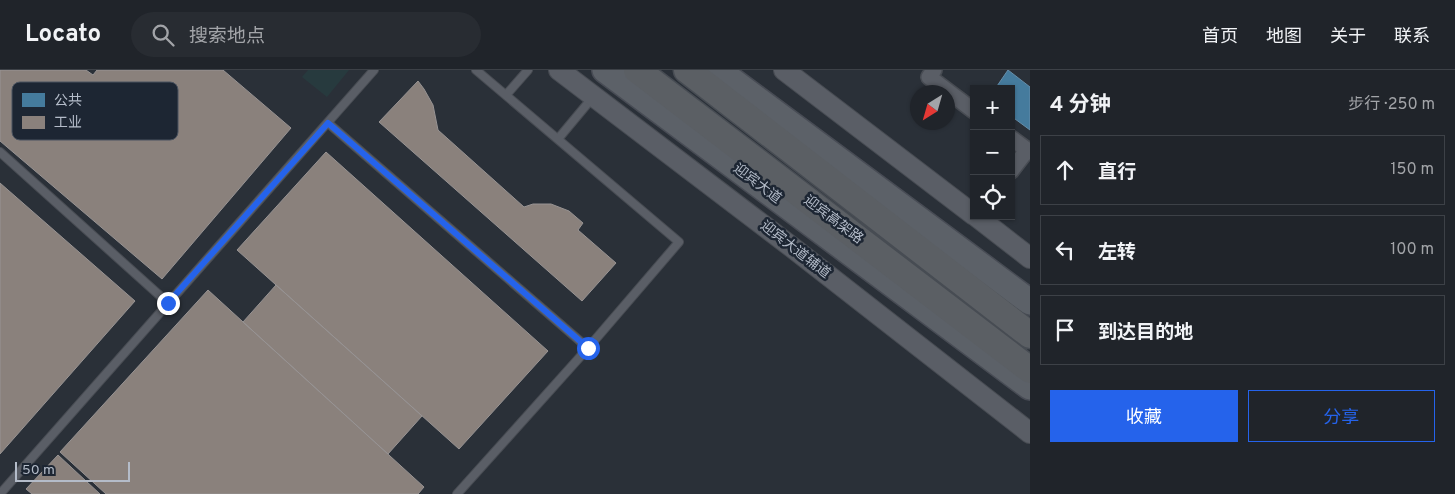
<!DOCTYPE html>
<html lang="zh">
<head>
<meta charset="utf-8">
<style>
	:root { --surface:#20242a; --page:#282c32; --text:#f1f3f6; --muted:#a2a4a8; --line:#3d4147; --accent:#2563eb }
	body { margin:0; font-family:Overpass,"Noto Sans SC",sans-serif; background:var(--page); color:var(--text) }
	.controls { position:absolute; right:15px; top:15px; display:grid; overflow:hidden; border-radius:0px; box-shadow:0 1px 4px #0004 }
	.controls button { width:45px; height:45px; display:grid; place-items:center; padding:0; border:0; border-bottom:1px solid var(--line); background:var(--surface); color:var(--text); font:25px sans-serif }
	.compass { position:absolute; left:910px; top:15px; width:45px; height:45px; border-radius:50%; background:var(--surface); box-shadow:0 1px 4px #0004; rotate:217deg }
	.scale { position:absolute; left:15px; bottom:12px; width:115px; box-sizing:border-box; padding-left:5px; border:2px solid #b4bcc9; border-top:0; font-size:14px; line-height:18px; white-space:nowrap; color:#b4bcc9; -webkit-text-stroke:4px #1d2633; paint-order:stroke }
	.stop { position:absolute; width:15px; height:15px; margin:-11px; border:4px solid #2563eb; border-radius:50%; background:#fff }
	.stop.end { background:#2563eb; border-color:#fff; box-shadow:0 1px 5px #0008 }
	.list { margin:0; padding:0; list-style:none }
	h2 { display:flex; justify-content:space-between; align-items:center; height:65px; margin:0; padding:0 20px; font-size:21px }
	h2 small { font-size:16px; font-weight:400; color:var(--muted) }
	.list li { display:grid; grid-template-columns:32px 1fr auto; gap:15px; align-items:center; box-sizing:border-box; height:70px; margin:0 10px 10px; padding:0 10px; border:1px solid var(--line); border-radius:0px }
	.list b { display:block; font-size:19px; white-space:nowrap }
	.list em { font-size:16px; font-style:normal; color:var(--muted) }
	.actions { display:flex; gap:10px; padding:15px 20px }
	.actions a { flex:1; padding:11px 0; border:1px solid var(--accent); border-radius:0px; text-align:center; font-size:18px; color:var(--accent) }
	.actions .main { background:var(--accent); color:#fff }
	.icon { flex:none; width:28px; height:28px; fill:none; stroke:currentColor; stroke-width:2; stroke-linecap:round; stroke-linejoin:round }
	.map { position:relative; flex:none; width:1030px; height:424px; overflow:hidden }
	header { display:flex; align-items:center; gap:30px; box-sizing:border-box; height:70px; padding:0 25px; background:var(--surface); border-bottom:1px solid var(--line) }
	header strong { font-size:24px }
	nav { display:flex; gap:28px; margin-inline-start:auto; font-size:18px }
	.search { width:350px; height:45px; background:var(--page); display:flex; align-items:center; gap:12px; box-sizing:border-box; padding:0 18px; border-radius:28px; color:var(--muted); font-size:19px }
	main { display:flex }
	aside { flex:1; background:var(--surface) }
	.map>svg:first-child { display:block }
	.green { fill:#273a3e }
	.public { fill:#457b9d; stroke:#668eaa }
	.industry { fill:#8a817c; stroke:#979393 }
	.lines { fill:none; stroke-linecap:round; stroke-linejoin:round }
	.service-casing { stroke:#484c53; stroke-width:10 }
	.minor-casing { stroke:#484c53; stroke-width:18 }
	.tertiary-casing { stroke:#484c53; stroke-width:22 }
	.primary-casing { stroke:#484c55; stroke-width:28 }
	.trunk-casing { stroke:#474c53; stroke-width:29 }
	.service { stroke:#5a5e66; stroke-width:8 }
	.minor { stroke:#5a5e66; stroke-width:15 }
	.tertiary { stroke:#5a5e66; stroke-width:20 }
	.primary { stroke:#5c6168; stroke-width:25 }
	.trunk { stroke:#5b5f64; stroke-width:26 }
	.route { stroke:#2563eb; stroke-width:6 }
	.labels { text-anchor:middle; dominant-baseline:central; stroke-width:5; stroke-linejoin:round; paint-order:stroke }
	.street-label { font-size:14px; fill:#b4bcc9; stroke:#1d2633 }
	.key { fill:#1d2633; stroke:#4a5360; stroke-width:1 }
	.key-label { font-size:14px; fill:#b4bcc9 }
</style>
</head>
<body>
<header>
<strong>Locato</strong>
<div class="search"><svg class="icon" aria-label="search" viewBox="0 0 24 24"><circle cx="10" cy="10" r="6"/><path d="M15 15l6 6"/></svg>搜索地点</div>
<nav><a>首页</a><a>地图</a><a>关于</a><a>联系</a></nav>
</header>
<main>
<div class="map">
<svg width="1030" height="424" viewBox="0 0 1030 424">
	<rect width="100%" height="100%" fill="#2a3038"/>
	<path class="green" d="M308 0H349L327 27 302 7Z"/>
	<path class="public" d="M1008 0 1030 17V60L1011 46V19H995Z"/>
	<path class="industry" d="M0 0H86L93 5 97 0H223L291 58 162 209 0 71Z
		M418 11 424 19 433 35 438 60 524 137 533 134H551L569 141 583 153 578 160 616 193 582 231 379 52Z
		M326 82 548 281 459 379 237 180Z
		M0 113 135 231 0 384Z
		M276 215 422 346 388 384 243 252Z
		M208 220 424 417 418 424H106L60 382Z
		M58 385 100 424H32L26 419Z"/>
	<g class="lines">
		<g class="service-casing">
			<path id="service" d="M506 25 528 0
				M328 53 588 278
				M558 69 593 27
				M0 82 168 233
				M0 424 374 0
				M457 424 588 278 679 172 476 0"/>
		</g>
		<g class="minor-casing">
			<path id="minor" d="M934 0 929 7 974 41
				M1011 68 1030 82
				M1011 101 1027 80"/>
		</g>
		<g class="tertiary-casing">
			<path id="tertiary" d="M559 0 793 178 1030 363
				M784 0 974 145
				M976 146 1030 188"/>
		</g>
		<g class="primary-casing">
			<path id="primary" d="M605 0 1030 317
				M718 0 1030 232"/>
		</g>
		<g class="trunk-casing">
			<path id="trunk" d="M637 0 1030 300
				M687 0 1030 265"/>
		</g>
		<use href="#service" class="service"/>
		<use href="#minor" class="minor"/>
		<use href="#tertiary" class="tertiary"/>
		<use href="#primary" class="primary"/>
		<use href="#trunk" class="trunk"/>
	</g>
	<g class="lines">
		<path class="route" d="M168 233 328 53 588 278"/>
	</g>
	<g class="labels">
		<g class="street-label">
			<text transform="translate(757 114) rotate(37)">迎宾大道</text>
			<text transform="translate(833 150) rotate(37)">迎宾高架路</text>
			<text transform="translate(795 180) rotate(38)">迎宾大道辅道</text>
		</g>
	</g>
	<rect x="12" y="12" width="166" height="58" rx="8" class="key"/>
	<rect x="22" y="23" width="23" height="14" fill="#457b9d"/>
	<rect x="22" y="46" width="23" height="13" fill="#8a817c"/>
	<g class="key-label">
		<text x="54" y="35">公共</text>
		<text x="54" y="57">工业</text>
	</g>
</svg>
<div class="controls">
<button>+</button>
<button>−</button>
<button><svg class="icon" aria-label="locate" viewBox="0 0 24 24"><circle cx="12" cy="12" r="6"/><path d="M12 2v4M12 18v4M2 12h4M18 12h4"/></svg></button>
</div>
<svg class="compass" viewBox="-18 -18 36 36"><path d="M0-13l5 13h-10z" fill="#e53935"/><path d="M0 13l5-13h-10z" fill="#a2a4a8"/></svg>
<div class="scale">50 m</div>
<div class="stop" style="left:588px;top:278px"></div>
<div class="stop end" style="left:168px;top:233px"></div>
</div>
<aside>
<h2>4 分钟<small>步行 · 250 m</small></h2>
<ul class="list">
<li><svg class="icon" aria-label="ahead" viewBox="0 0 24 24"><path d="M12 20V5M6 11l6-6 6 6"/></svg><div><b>直行</b></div><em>150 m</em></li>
<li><svg class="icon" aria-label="left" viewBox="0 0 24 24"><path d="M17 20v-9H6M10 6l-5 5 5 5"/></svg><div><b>左转</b></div><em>100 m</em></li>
<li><svg class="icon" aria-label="arrive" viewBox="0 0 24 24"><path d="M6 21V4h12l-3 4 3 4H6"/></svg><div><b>到达目的地</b></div></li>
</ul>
<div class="actions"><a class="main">收藏</a><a>分享</a></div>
</aside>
</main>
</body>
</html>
